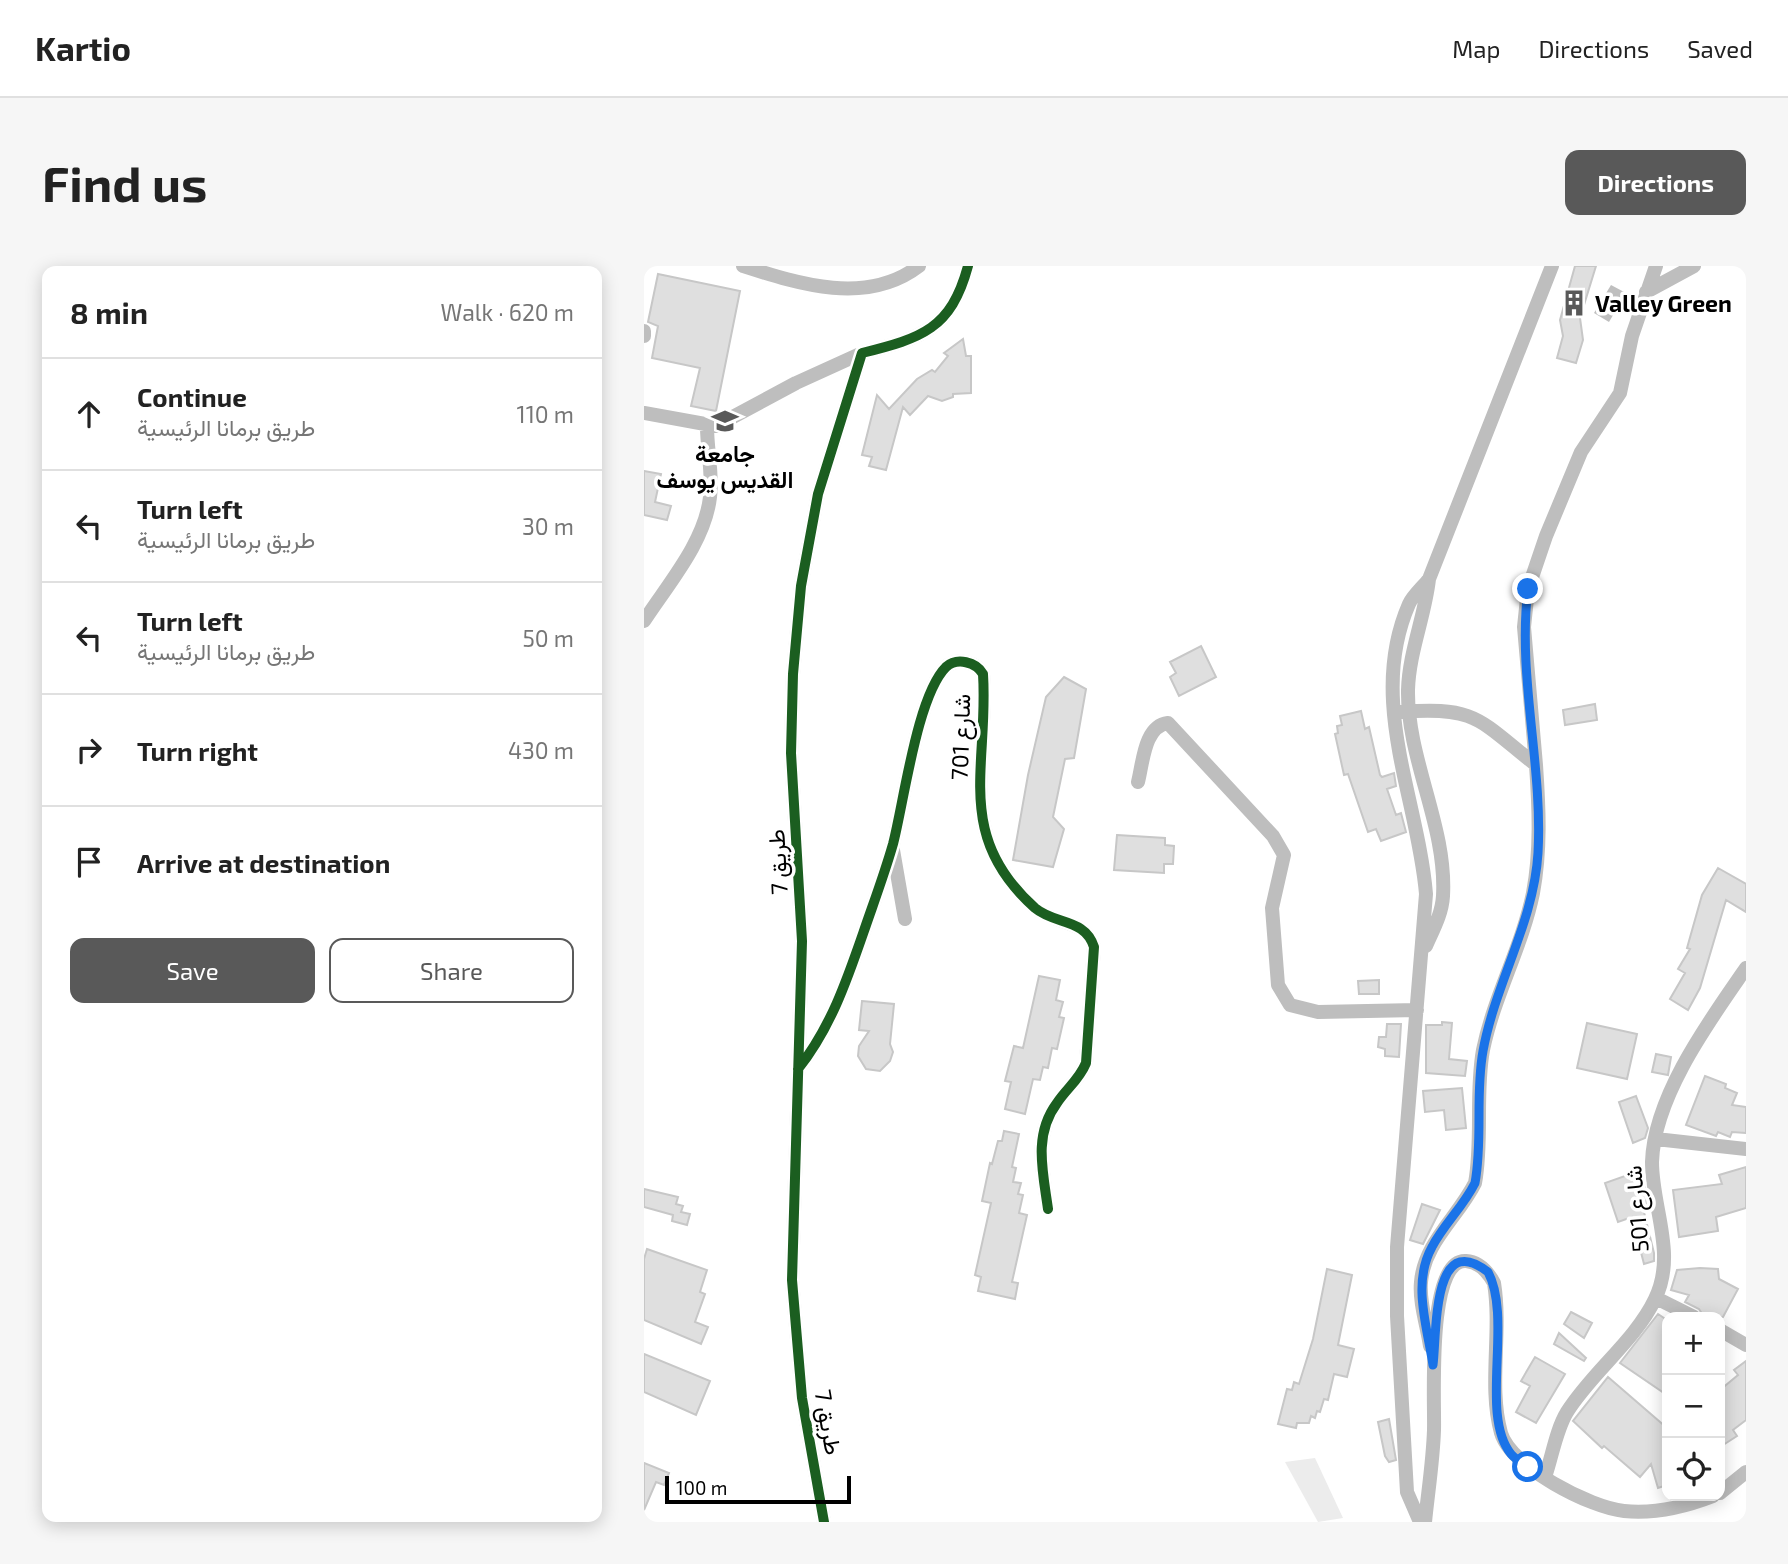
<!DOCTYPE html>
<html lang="en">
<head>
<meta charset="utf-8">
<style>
	:root { --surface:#fff; --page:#f6f6f6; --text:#222; --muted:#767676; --line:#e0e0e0; --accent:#595959 }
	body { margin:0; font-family:"Exo 2",Vazirmatn,sans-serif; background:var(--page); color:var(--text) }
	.controls { position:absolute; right:21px; bottom:21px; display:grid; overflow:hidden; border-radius:14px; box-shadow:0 4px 18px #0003 }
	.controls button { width:63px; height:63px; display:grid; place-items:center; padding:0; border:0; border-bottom:2px solid var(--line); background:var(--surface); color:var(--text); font:35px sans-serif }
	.scale { position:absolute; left:21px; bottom:18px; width:186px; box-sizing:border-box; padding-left:7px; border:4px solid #000; border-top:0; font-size:19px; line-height:24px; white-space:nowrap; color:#000; -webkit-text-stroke:5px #fff; paint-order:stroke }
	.stop { position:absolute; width:21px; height:21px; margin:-16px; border:5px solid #1a73e8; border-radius:50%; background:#fff }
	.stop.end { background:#1a73e8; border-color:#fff; box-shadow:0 2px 7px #0008 }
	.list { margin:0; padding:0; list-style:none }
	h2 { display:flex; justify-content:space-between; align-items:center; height:91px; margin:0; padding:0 28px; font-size:30px }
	h2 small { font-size:23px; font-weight:400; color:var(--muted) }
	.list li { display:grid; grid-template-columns:46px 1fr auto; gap:21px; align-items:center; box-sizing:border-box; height:112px; padding:0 28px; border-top:2px solid var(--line) }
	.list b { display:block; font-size:26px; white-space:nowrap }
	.list p { margin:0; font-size:23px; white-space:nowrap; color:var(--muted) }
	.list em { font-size:23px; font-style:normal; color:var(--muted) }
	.actions { display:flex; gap:14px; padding:21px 28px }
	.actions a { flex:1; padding:16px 0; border:2px solid var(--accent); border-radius:14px; text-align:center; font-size:24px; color:var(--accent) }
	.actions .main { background:var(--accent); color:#fff }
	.icon { flex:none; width:38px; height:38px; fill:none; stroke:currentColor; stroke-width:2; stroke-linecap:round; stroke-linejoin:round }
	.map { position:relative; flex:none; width:1102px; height:1256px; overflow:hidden; border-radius:14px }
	header { display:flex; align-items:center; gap:42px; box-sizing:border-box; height:98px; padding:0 35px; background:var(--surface); border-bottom:2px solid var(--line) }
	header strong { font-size:33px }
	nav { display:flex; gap:38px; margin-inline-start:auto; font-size:24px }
	.intro { display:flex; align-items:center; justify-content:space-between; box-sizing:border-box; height:168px; padding:0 42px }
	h1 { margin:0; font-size:49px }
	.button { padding:18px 32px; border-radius:14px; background:var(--accent); color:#fff; font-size:24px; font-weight:700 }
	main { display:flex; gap:42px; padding:0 42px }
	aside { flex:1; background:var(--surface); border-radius:14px; box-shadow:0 4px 18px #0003 }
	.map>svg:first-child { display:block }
	.green { fill:#ececec }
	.water { fill:#bfbfbf }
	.building { fill:#dfdfdf; stroke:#c7c7c7; stroke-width:2 }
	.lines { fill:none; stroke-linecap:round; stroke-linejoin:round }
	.minor { stroke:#bebebe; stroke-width:14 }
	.cycleway-casing { stroke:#fff; stroke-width:15 }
	.cycleway { stroke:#1b5e20; stroke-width:10 }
	.route { stroke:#1a73e8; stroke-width:9 }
	.labels { text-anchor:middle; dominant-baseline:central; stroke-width:7; stroke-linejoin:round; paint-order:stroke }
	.poi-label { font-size:23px; font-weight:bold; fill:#000; stroke:#fff; text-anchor:start }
	.street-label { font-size:23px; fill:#000; stroke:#fff }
</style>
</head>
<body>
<header>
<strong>Kartio</strong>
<nav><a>Map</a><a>Directions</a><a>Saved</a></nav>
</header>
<div class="intro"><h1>Find us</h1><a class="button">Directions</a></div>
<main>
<aside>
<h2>8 min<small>Walk · 620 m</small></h2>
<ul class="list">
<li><svg class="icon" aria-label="ahead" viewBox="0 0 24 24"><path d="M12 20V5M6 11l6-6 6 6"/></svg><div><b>Continue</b><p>طريق برمانا الرئيسية</p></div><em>110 m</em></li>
<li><svg class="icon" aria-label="left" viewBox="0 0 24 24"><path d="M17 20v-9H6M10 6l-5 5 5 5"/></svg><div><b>Turn left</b><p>طريق برمانا الرئيسية</p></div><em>30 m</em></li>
<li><svg class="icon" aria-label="left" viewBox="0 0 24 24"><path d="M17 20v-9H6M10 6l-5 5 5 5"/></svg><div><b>Turn left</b><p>طريق برمانا الرئيسية</p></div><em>50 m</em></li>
<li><svg class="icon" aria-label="right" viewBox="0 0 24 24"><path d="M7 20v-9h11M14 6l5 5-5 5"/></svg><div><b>Turn right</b></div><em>430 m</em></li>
<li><svg class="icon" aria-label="arrive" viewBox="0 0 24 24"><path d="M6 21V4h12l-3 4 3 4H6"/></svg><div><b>Arrive at destination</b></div></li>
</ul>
<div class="actions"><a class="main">Save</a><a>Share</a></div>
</aside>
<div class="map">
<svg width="1102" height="1256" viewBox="0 0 1102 1256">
	<rect width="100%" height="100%" fill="#fff"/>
	<path class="green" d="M671 1192 699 1252 674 1256 641 1196Z"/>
	<path class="water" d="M967 19 982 27 965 56 950 47Z"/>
	<path class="building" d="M931 0H952L936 52 939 74 932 97 913 92 919 70 916 54Z
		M14 8 96 25 72 145 47 140 56 102 8 92 14 60 4 56Z
		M319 73 322 90H327V127L309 128V131L298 135 284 130 266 149 259 141 242 204 225 200 228 191 218 189 233 129 245 143 273 113 288 104 291 106 304 90 300 87Z
		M0 205 17 208 11 236 27 240 23 254 0 249Z
		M557 380 572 411 535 430 526 411 532 407 526 396Z
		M420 411 442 423 430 492 421 493 409 551 420 563 409 601 369 594 384 509 402 431Z
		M951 438 953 454 921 459 919 444Z
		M717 445 721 463 725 461 736 509 738 511 750 507 752 520 743 523 752 549 757 547 762 566 737 575 732 563 724 566 704 508 700 509 691 468 694 467 693 460 698 459 696 450Z
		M473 569 521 572V579L530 580 529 598H520V607L470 604Z
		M1074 602 1102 618V646L1082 634 1056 722 1044 744 1026 733 1041 707 1034 703 1046 683 1043 682 1058 629Z
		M395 710 416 714 412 734 419 736 415 751 420 752 413 783 408 782 404 802 399 801 396 814 389 813 381 848 361 843 367 816 361 815 370 780 379 782Z
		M735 714V728H715L714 715Z
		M218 735 250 738 246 778 249 786 246 795 236 805 222 803 214 790 215 780 225 765 215 764Z
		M798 756 808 757 805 793 823 795 821 810 782 807V759H798Z
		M943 757 993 768 983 813 933 802Z
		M743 758H757L755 791 741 790V783L734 781 735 771H742Z
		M1012 788 1027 791 1024 809 1008 806Z
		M1061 810 1082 818 1081 822 1093 827 1088 839 1102 841V867L1088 866 1086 871 1074 866 1072 870 1042 859Z
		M818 822 822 862 802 864 800 844 781 846 779 825Z
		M992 830 1004 862 1001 872 989 877 975 836Z
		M360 865 375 868 368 901 372 902 369 916 377 917 374 928 379 929 375 947 383 949 368 1016 374 1017 371 1033 334 1025 337 1011 331 1009 347 937 338 935 346 897 348 898 354 875H358Z
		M1102 901V942L1072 951 1074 965 1035 971 1029 924 1078 918 1075 909Z
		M995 905 1001 922 1004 945 1000 946 1010 987V995L1000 998 988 951 974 956 961 917Z
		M0 923 34 931 32 938 39 940 37 946 46 948 43 959 28 955 29 949 0 941Z
		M778 938 796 944 779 978 766 974Z
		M3 983 63 1004 56 1026 61 1028 51 1056 64 1061 57 1078 0 1054V993Z
		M1056 1002 1074 1003 1075 1013 1094 1023 1079 1051H1060L1055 1043 1041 1036 1045 1029 1027 1024 1033 1004Z
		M683 1003 708 1009 694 1079 710 1083 703 1111 690 1108 684 1134 680 1133 676 1146 673 1145 671 1152 667 1150 665 1157H653L652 1162 634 1158 643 1123 648 1124 650 1116 655 1118 669 1073Z
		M927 1046 948 1057 940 1072 920 1058Z
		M1014 1048 1023 1054V1129L976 1097Z
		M915 1067 942 1092 940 1095 910 1078Z
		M0 1088 66 1115 52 1149 0 1126Z
		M891 1091 921 1108 892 1157 872 1146 886 1120 877 1115Z
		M1102 1095V1154L1089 1164 1093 1170 1076 1181V1124L1094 1109 1090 1104Z
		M964 1111 1023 1162V1219L1014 1222 1007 1198 996 1211 960 1180 958 1182 929 1155Z
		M745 1153 752 1194 745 1196 741 1190 734 1156Z
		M0 1197 25 1207 20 1219 12 1216 0 1244Z"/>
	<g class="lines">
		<path class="minor" d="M99 0C155 18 223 40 275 0
			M1002 26 1050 0
			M0 65V70
			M0 147 72 160 152 117 218 87
			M0 355C24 318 61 276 66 231 69 208 63 184 63 160
			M757 446C833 440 835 454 892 499L880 361 884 323 902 270 937 186 976 127 988 70 1012 0
			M494 516C499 497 500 460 524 457L629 570 640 589 628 642 634 719 646 739 674 746 773 744
			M249 584 261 653
			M782 680C789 664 798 648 799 630 803 560 763 494 764 424 765 386 781 350 785 313L908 0
			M154 803C188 760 204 711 222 659 231 633 241 606 249 578 260 536 273 430 302 401 313 391 332 396 339 408 345 500 309 569 391 642 411 659 441 652 450 681L442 797C435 814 423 822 413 837 389 869 399 906 404 943
			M1012 873 1102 883
			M1012 1032 1050 1051
			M1076 1064 1102 1079
			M786 1080C783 1060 775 1036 777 1016 780 977 814 951 831 917 839 874 831 828 839 784 850 730 878 681 889 627 897 584 895 542 892 499
			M901 1211C908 1191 912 1164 923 1146 948 1106 991 1075 1011 1033 1033 988 1008 942 1008 896 1010 830 1066 754 1102 702
			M1076 1227 1102 1206
			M180 1256 158 1132 148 1014 158 675 147 487 149 408 157 320 174 228 218 87C278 72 307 63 324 0
			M776 1256 763 1226 753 1050V981L782 628C774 532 723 434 765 338 769 329 779 321 785 313
			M781 1256C784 1226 789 1195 790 1164 791 1137 782 992 822 995 836 996 844 1006 850 1017 858 1066 844 1120 857 1167 867 1201 947 1242 980 1245 1011 1248 1041 1241 1069 1230"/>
		<g class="cycleway-casing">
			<path id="cycleway" d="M154 803C188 760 204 711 222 659 231 633 241 606 249 578 260 536 273 430 302 401 313 391 332 396 339 408 345 500 309 569 391 642 411 659 441 652 450 681L442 797C435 814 423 822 413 837 389 869 399 906 404 943
				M180 1256 158 1132 148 1014 158 675 147 487 149 408 157 320 174 228 218 87C278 72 307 63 324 0"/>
		</g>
		<use href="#cycleway" class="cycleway"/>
	</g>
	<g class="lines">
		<path class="route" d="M884 1201C878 1197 871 1193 867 1188 835 1149 869 1053 844 1006 788 962 793 1067 789 1099 783 1060 768 1017 788 981 800 958 819 941 831 917 839 874 831 828 839 785 851 718 890 656 894 587 899 499 873 410 884 323"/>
	</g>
	<defs>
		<g id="building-bare" transform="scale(2.1)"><path d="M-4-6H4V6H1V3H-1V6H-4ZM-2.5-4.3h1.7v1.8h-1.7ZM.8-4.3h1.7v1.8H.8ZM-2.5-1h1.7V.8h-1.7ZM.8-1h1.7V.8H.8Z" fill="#595959" stroke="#fff" stroke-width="2.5" paint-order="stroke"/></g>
		<g id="university-bare" transform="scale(2.1)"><path d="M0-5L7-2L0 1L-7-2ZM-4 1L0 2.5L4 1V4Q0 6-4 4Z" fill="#595959" stroke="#fff" stroke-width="2.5" paint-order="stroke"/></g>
	</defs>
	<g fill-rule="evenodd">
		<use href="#building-bare" x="930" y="37"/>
		<use href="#university-bare" x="81" y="155"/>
	</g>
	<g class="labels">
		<g class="poi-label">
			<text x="951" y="37">Valley Green</text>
			<text x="81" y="187" text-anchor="middle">جامعة<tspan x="81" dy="26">القديس يوسف</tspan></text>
		</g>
		<g class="street-label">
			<text transform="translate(316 471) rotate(-88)">شارع 701</text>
			<text transform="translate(133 596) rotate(-93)">طريق 7</text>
			<text transform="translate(992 943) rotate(-95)">شارع 501</text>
			<text transform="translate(185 1156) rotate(80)">طريق 7</text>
		</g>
	</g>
</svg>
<div class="controls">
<button>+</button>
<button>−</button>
<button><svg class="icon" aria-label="locate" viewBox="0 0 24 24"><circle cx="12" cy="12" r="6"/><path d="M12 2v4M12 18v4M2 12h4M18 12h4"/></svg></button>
</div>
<div class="scale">100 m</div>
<div class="stop" style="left:884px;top:1201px"></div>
<div class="stop end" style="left:884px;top:323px"></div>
</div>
</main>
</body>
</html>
